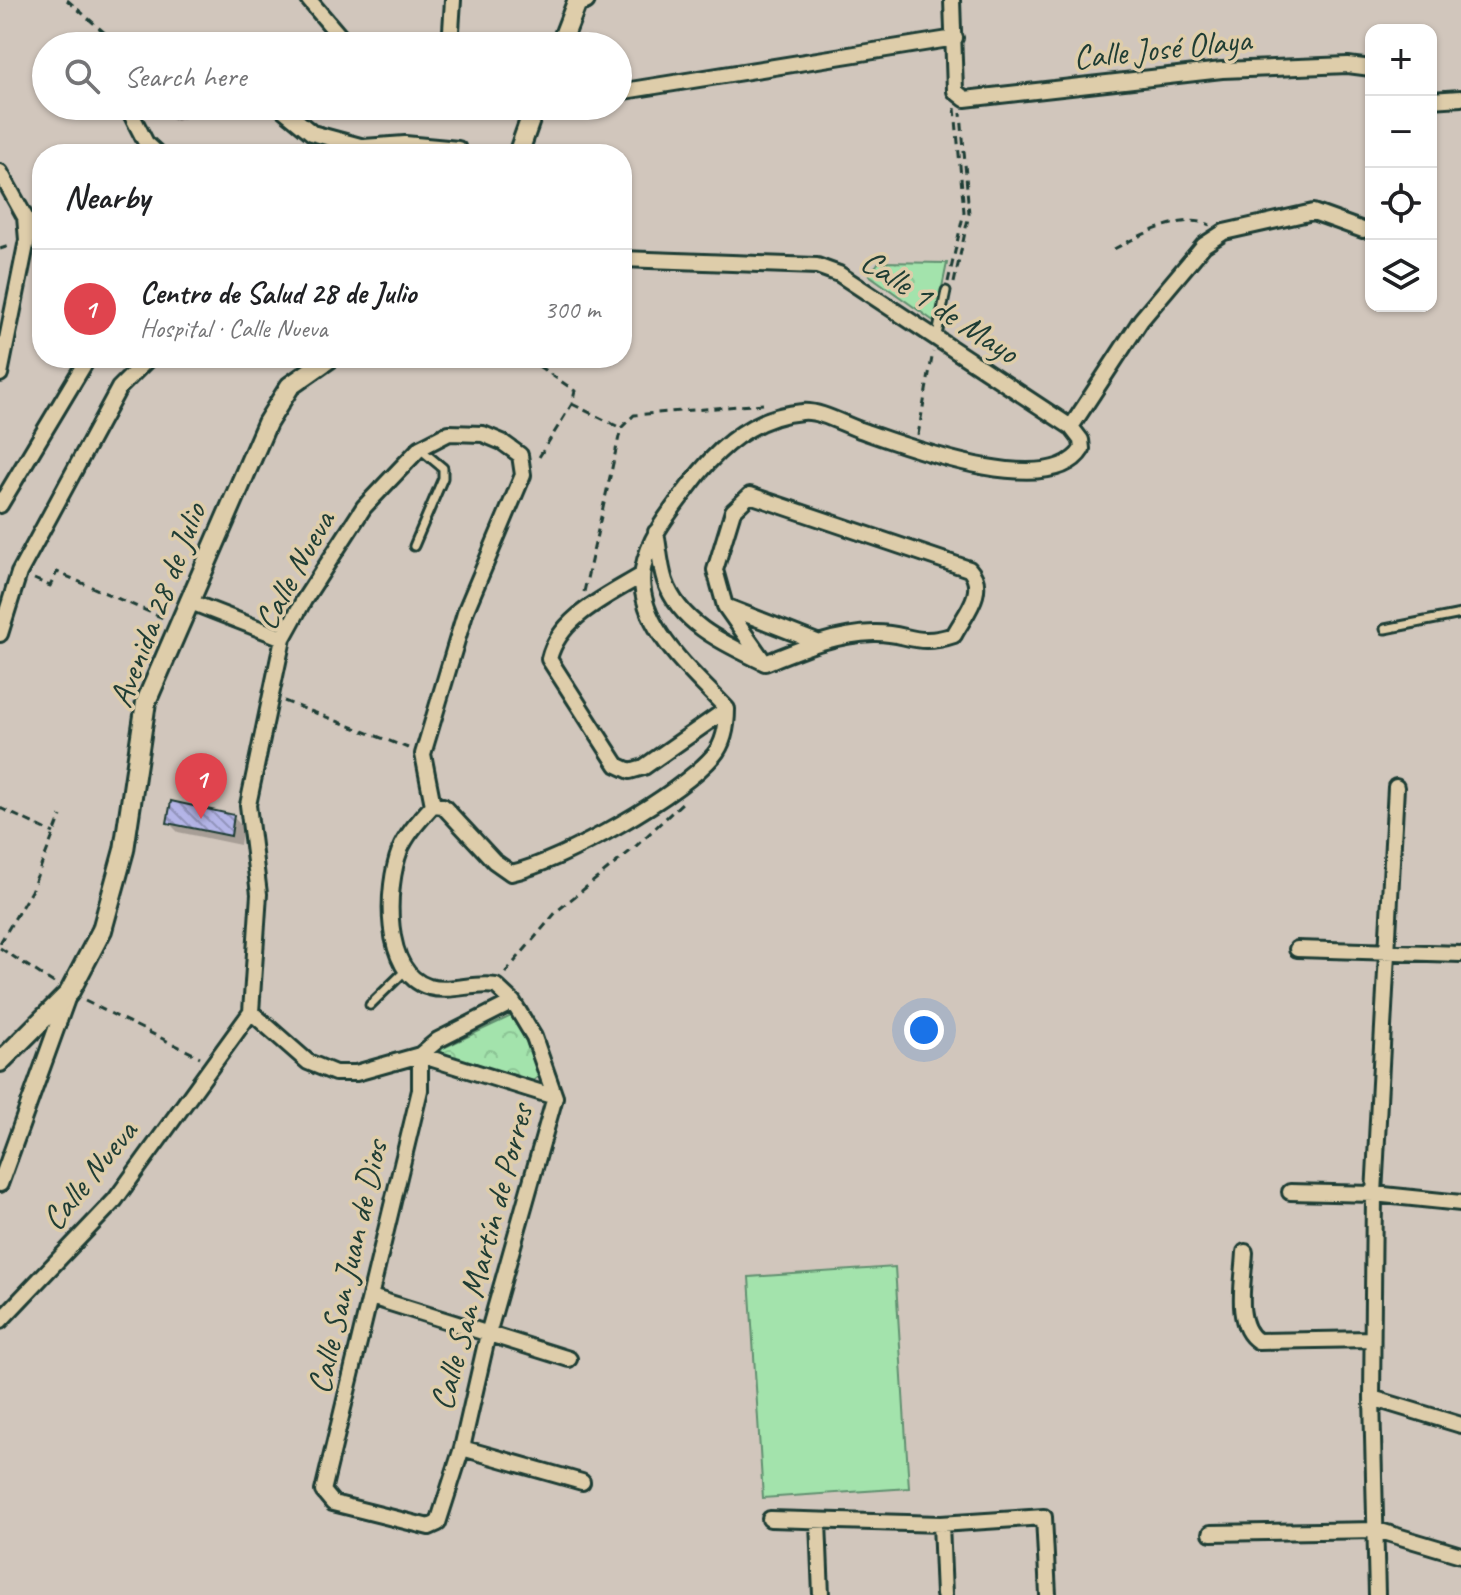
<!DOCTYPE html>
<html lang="en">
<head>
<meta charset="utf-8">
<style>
	:root { --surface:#fff; --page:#f6f6f6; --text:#202124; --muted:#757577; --line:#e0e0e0; --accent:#0b8043 }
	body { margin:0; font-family:Caveat,sans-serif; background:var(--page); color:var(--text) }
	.controls { position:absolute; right:24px; top:24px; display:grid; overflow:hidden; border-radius:16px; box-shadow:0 2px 6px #0004 }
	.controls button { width:72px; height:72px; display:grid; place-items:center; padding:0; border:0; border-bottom:2px solid var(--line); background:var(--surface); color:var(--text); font:40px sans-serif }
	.you { position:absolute; left:924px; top:1030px; width:28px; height:28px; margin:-20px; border:6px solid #fff; border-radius:50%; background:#1a73e8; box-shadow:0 0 0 12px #1a73e833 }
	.badge { display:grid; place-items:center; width:52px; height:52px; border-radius:50%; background:var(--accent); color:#fff; font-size:26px; font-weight:700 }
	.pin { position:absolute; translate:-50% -66px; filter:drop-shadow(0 2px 4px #0008) }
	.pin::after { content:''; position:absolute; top:42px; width:28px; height:24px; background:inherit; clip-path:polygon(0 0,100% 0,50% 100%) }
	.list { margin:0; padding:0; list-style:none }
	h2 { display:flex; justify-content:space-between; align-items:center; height:104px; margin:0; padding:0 32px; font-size:34px }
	h2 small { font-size:26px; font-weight:400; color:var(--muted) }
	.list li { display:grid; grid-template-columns:52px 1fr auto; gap:24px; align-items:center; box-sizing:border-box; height:120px; padding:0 32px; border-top:2px solid var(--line) }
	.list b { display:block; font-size:30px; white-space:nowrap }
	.list p { margin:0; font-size:26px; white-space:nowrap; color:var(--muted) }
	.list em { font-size:26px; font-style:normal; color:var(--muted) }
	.icon { flex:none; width:44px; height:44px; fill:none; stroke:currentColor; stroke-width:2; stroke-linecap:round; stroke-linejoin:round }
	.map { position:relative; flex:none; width:1461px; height:1595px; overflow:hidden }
	.search { position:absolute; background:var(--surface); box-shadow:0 2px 6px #0004; left:32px; top:32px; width:600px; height:88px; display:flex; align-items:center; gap:20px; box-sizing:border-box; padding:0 28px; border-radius:44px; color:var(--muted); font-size:30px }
	.panel { position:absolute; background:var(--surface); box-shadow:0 2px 6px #0004; left:32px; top:144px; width:600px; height:224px; border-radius:32px }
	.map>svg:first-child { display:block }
	.park { fill:url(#park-crowns); stroke:#619070; stroke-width:2 }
	.garden { fill:#a3e3ac; stroke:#619070; stroke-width:2 }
	.shadow { fill:#0003 }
	.building { fill:url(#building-back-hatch); stroke:#1f3d34; stroke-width:2 }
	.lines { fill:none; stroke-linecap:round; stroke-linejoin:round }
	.lane-casing { stroke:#1f3d34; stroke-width:13 }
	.street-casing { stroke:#1f3d34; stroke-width:20 }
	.secondary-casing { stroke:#1f3d34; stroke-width:24 }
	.path { stroke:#1f3d34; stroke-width:3; stroke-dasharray:8 6; stroke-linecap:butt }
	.lane { stroke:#decdaa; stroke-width:7 }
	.street { stroke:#decdaa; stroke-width:14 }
	.secondary { stroke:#decdaa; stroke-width:18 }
	.labels { text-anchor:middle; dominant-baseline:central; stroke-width:7; stroke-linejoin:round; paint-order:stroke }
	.street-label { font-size:34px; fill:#1f3d34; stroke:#decdaa }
</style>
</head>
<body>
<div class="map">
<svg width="1461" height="1595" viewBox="0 0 1461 1595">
	<defs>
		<pattern id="park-crowns" width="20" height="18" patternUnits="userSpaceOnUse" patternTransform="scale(2)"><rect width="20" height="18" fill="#a3e3ac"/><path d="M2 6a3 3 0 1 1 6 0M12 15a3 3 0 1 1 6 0" fill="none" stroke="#8cc495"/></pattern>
		<pattern id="building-back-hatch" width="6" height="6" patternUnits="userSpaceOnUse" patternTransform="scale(2)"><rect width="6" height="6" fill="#b4b5e7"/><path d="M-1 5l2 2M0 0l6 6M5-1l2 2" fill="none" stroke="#9294bc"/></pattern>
	</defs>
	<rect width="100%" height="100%" fill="#d1c6bc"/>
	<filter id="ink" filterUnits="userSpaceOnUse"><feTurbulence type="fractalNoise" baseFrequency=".0125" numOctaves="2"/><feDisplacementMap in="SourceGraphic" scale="16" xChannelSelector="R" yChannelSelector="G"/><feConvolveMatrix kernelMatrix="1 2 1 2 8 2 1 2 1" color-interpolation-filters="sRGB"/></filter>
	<g filter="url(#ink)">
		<path class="park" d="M879 262 947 263 935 322 869 275Z
			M511 1016 518 1019 539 1076 533 1081 442 1055 441 1049Z"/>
		<path class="garden" d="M895 1267 909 1488 763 1498 749 1277Z"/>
		<path class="shadow" d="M158 106H195L192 115 177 121 166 117Z
			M233 817 243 827 240 845 178 832 169 823Z"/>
		<path class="building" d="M154 106H188L182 113 170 116Z
			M171 801 234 815 231 836 167 823Z"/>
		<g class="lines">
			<g class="lane-casing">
				<path id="lane" d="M936 340 946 291
					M414 546 443 478V468L420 449
					M1385 629 1461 614
					M370 1005 406 970"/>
			</g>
			<g class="street-casing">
				<path id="street" d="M309 0 348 46
					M952 0 955 91 965 99 1222 70 1348 65 1371 68
					M450 46 453 0
					M618 92 955 38
					M1431 100 1461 98
					M127 106 146 143 158 154
					M279 106 312 133 364 147 405 144 458 149
					M0 172 25 217 27 240 0 374
					M1071 427 1141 320 1204 245 1224 232 1313 212 1363 230
					M0 505 88 358
					M656 532C659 548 660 566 665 581 680 625 728 645 765 663 800 649 835 634 874 633 908 632 915 648 954 635 965 614 988 590 969 569L750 495 733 511 715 570 725 606 765 663
					M642 575C608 596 559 617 549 659L617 765 630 771 644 767 727 709
					M188 601 283 638
					M725 606 817 642
					M0 634 19 573 119 388 149 358
					M1297 949 1461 954
					M251 1012 308 1062 335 1073H356L420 1055 438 1040 513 1002
					M555 1097 420 1055V1090L323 1491 333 1503 429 1527 438 1523 462 1448 488 1334 555 1097 534 1037 513 1002 496 986C474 982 451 993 429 987 382 973 386 886 400 850 407 833 421 819 433 805L443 806 494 861 511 873C563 861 679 796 714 755 725 742 727 725 727 709 694 673 634 625 643 569 649 536 670 512 690 485 717 448 754 416 802 412 819 410 843 424 860 430 906 446 1050 501 1082 449L1081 440 1071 427 839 274 817 266 622 259
					M0 1184 68 996
					M1290 1192 1374 1194 1461 1203
					M1245 1252C1244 1279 1233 1325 1258 1341L1371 1339
					M371 1297 569 1359
					M0 1321 115 1200 251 1012 259 894 248 805 283 638 304 600 364 507 420 448 449 433 483 434 502 442 520 455 523 475 466 610 423 754 433 805
					M1372 1398 1461 1425
					M462 1448 582 1482
					M770 1519 941 1524 1044 1517 1048 1595
					M818 1522 821 1595
					M941 1524 944 1595
					M1211 1533 1377 1530 1461 1555
					M1377 1595 1372 1398 1374 1194 1396 787"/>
			</g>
			<g class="secondary-casing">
				<path id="secondary" d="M560 46 577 2 585 0
					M518 154 535 106
					M0 1062 69 993 102 930 124 850 146 702 267 423 290 386 330 358"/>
			</g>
			<path class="path" d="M67 0 120 46
				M0 249 12 245
				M1114 249C1139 236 1182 212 1210 225
				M948 282 964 212 955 108
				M954 283 969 214 961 113
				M527 358 575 391 572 404 536 462
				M572 404 621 428
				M621 428 634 415 763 404
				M918 435 933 352
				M34 579 50 586 57 572 163 618
				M584 592 621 428
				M284 701 408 748
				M0 808 54 833
				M0 943 31 891 61 816
				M0 948 54 983
				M505 973 557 911 634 848 683 802
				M85 1001 200 1057"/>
			<use href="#lane" class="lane"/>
			<use href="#street" class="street"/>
			<use href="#secondary" class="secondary"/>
		</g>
	</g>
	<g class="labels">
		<g class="street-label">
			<text transform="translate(1162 48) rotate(-6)">Calle José Olaya</text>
			<text transform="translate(940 306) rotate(33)">Calle 1 de Mayo</text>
			<text transform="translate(294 570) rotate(-61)">Calle Nueva</text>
			<text transform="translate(157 605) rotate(-69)">Avenida 28 de Julio</text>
			<text transform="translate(89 1175) rotate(-51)">Calle Nueva</text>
			<text transform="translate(481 1257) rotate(-75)">Calle San Martín de Porres</text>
			<text transform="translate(347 1267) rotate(-77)">Calle San Juan de Dios</text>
		</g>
	</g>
</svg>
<div class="controls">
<button>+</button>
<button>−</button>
<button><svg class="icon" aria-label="locate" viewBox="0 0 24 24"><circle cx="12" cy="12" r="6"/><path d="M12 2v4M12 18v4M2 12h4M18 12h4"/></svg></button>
<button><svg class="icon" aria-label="layers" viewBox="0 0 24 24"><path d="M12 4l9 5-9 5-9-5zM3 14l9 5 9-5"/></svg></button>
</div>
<div class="you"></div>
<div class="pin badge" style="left:201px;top:819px;background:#e0444e">1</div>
<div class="search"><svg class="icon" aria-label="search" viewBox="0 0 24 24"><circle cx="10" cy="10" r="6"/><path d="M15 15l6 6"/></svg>Search here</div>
<section class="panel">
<h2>Nearby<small></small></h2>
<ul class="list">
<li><span class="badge" style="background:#e0444e">1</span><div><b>Centro de Salud 28 de Julio</b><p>Hospital · Calle Nueva</p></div><em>300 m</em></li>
</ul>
</section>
</div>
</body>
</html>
